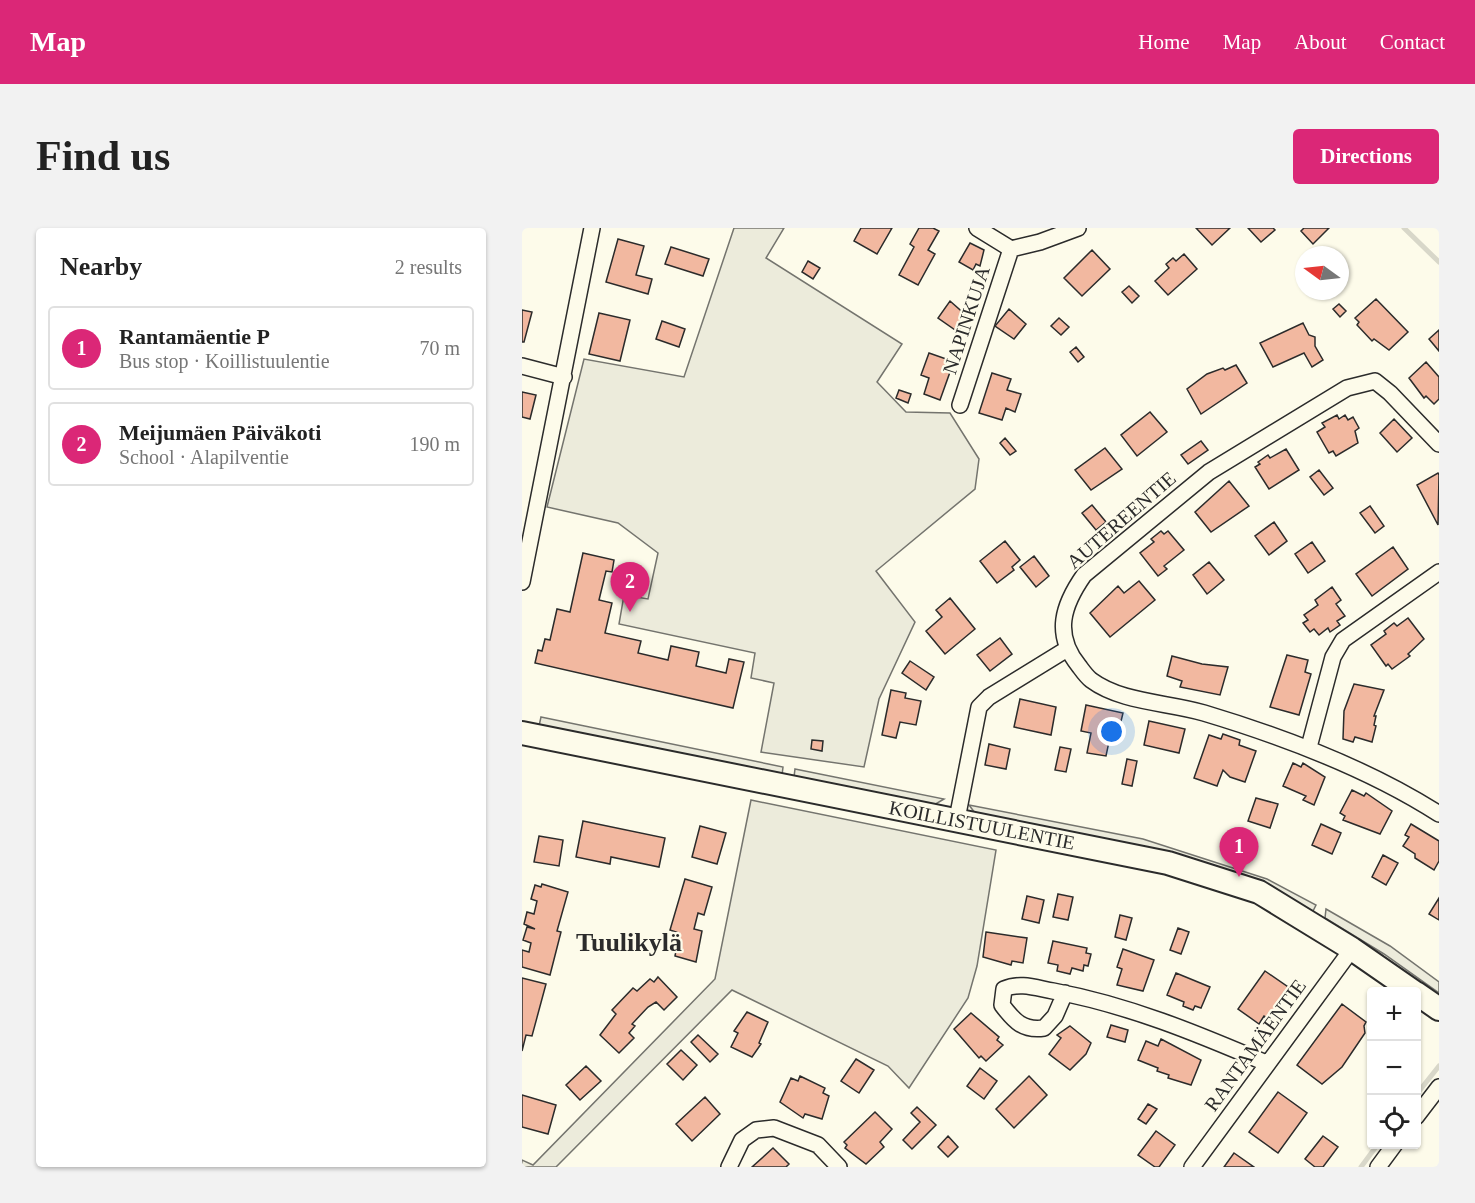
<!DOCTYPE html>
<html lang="en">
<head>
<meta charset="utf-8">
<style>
	:root { --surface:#fff; --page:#f2f2f2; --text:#222; --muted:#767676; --line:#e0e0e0; --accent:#db2777 }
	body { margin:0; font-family:Georgia,serif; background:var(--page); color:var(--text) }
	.controls { position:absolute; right:18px; bottom:18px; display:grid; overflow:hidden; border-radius:6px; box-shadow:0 2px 4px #0004 }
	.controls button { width:54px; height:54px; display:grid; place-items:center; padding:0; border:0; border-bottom:2px solid var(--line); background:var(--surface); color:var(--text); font:30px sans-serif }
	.compass { position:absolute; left:773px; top:18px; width:54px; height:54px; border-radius:50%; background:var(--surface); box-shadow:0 2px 4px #0004; rotate:285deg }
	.you { position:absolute; left:590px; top:504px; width:21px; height:21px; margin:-15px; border:4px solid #fff; border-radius:50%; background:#1a73e8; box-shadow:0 0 0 9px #1a73e833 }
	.badge { display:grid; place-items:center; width:39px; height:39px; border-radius:50%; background:var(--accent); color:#fff; font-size:20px; font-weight:700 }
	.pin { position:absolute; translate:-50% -50px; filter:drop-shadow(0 2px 3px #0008) }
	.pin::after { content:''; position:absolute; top:32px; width:21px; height:18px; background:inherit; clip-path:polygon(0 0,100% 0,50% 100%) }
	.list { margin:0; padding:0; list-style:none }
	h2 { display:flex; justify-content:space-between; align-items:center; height:78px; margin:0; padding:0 24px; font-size:26px }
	h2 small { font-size:20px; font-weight:400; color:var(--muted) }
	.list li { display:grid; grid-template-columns:39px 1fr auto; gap:18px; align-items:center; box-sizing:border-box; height:84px; margin:0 12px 12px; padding:0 12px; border:2px solid var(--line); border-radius:6px }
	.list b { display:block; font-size:22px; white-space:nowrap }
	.list p { margin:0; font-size:20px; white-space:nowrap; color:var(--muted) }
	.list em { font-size:20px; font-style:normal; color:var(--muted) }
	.icon { flex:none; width:33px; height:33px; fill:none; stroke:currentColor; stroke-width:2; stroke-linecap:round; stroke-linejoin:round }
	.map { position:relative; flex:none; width:917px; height:939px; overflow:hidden; border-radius:6px }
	header { display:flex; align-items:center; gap:36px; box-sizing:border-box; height:84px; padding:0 30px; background:var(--accent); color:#fff }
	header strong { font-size:28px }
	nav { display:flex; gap:33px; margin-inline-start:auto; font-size:21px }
	.intro { display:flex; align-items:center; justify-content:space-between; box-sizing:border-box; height:144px; padding:0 36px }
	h1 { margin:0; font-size:42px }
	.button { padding:15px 27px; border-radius:6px; background:var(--accent); color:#fff; font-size:21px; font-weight:700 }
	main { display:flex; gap:36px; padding:0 36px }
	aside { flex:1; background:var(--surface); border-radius:6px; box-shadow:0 2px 4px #0004 }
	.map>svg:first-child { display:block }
	.green { fill:#ecebdb; stroke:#74746e; stroke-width:1.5 }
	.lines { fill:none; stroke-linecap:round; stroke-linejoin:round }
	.stream { stroke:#d8d7c9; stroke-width:5 }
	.building { fill:#f2b8a0; stroke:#2b2b2b; stroke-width:1.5 }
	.street-casing { stroke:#2b2b2b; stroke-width:18 }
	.secondary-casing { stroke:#2b2b2b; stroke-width:26 }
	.street { stroke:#fdfbea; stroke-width:15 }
	.secondary { stroke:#fdfbea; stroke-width:22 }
	.labels { text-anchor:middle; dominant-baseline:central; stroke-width:4.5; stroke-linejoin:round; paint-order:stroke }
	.street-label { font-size:20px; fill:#2b2b2b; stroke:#fdfbea }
	.district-label { font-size:26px; font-weight:bold; fill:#2b2b2b; stroke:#fdfbea }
</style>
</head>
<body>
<header>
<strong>Map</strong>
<nav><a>Home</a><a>Map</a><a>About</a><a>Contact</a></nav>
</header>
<div class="intro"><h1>Find us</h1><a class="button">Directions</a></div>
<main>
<aside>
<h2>Nearby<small>2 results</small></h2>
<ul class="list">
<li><span class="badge">1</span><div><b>Rantamäentie P</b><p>Bus stop · Koillistuulentie</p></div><em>70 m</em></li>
<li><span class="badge">2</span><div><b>Meijumäen Päiväkoti</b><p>School · Alapilventie</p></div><em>190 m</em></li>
</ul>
</aside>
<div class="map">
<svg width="917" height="939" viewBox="0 0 917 939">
	<rect width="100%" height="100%" fill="#fdfbea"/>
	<path class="green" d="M212 0H262L244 30 380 116 355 154 384 184 428 185 457 231 453 261 354 343 393 394 357 471 342 539 239 524 252 455 229 450 233 425 97 396 102 367 126 371 136 325 96 295 25 279 62 131 162 149Z
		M19 489 261 539 260 547 17 498Z
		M273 541 422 571 412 577 272 549Z
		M229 572 474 622 455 738 446 770 387 860 366 838 210 762 34 939H0V932L11 937 193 751Z
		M447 577 621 611 745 651 794 677 791 683 738 659 453 585Z
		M804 681 868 718 917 754V765L862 726 803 690Z"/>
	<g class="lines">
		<path class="stream" d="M882 0 917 34
			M894 867 917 838
			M839 939 856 916"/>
	</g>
	<path class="building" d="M339 0H370L355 26 332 13Z
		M397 0H411L417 3 406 22 413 26 396 57 377 47 392 19 388 16Z
		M674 0H708L690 17Z
		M726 0H751L753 2 739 14Z
		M782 0H807L791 16 779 3Z
		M96 11 122 18 114 47 130 51 126 66 84 54Z
		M448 15 462 22 458 38 454 36 451 42 437 34Z
		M149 19 187 31 181 48 143 36Z
		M570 22 588 41 560 68 542 50Z
		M662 26 675 41 646 67 633 53 647 40 644 36 651 30 654 33Z
		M286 33 298 40 291 51 280 44Z
		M607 58 617 68 610 75 600 64Z
		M854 71 886 104 867 122 852 111 850 113 835 97 837 94 833 90Z
		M428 73 446 89 436 104 416 90Z
		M817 76 824 83 818 89 811 81Z
		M487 81 504 96 492 111 473 98Z
		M0 82 10 84 2 114H0Z
		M77 85 108 92 98 133 67 126Z
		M537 90 547 99 539 107 529 98Z
		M140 93 163 101 157 119 134 111Z
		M781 95 787 107 793 109V118L801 132 790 139 782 125 751 139 738 115Z
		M917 102V123L907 111Z
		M554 119 562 129 556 134 548 124Z
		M407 125 427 132 424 142 428 144 418 172 402 166 407 150 399 147Z
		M904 134 917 149V171L912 176 904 168 902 170 887 150Z
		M714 137 725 155 679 186 665 161 685 146 701 140 703 142Z
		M470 145 489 151 485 162 499 166 493 184 484 180 480 192 457 185Z
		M377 162 389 166 386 175 374 170Z
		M0 164 14 167 8 191 0 189Z
		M628 184 645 204 615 228 599 207Z
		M815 187 817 191 823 187 826 192 831 189 837 200 833 203 836 215 814 228 811 223 807 225 795 204 803 199 800 195Z
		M872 191 890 210 875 224 858 205Z
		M483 210 494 223 488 227 478 215Z
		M679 213 686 222 666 236 659 227Z
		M583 220 600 241 569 262 553 242Z
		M764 221 777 242 747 261 733 239 738 236 736 234 746 227 748 230Z
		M797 242 811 260 802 267 788 249Z
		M916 245 917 247 916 297 895 257Z
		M707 253 727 278 689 304 673 284Z
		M570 277 584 294 574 302 560 285Z
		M848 278 862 298 853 305 838 285Z
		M752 294 765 313 747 327 733 308Z
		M639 303 642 306 646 303 662 322 642 338 645 341 636 348 618 325 632 314 629 311Z
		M483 313 498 332 490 339 492 342 475 355 458 333Z
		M790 314 803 333 786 345 773 326Z
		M871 319 886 341 850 368 834 346Z
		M61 325 92 332 90 344 84 343 77 372 90 375 83 405 119 413 116 425 146 432 149 418 177 424 174 438 204 445 207 431 222 434 211 480 13 435 16 422 20 423 23 411 28 412 35 381 48 384Z
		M512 328 527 348 514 359 498 339Z
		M687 334 702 352 685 366 671 347Z
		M617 353 633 372 588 409 568 385 596 358 602 365Z
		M810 359 819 372 814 376 823 388 815 393 818 397 808 404 806 400 797 407 792 401 788 404 781 395 786 392 782 387 796 377 793 372Z
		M428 370 453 401 423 426 404 403 420 389 414 382Z
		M886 390 902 411 886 426 888 428 870 441 866 436 864 438 849 417 864 406 862 403 872 395 875 398Z
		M478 410 490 426 468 443 455 427Z
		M765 427 786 432 783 444 789 446 777 487 748 479Z
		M650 428 680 436 706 439 698 467 658 459 660 453 645 448Z
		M388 433 412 449 404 462 380 445Z
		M832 456 862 462 852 488H854L852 497 854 498 850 514 833 509 831 514 821 511 822 483Z
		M369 462 384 465 383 470 399 473 394 497 378 494 374 510 360 507Z
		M498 471 534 479 529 507 492 499Z
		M564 477 601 485 595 510 588 509 584 528 565 525 569 505 559 503Z
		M627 493 663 501 657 525 622 517Z
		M701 506 718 512 717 517 734 523 723 554 708 549 701 542 695 558 672 550 687 507 699 511Z
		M290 512 301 513 300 523 289 521Z
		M467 516 488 521 484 541 463 537Z
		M538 519 549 521 544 544 533 542Z
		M605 531 615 533 610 558 600 556Z
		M771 535 779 539 781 535 803 549 792 577 781 572 784 568 761 558Z
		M830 562 842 568 844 565 870 583 858 606 821 592 823 588 818 585Z
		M734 570 756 576 748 600 726 593Z
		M61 593 143 610 137 639 89 629 88 636 54 629Z
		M799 596 819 605 810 626 790 617Z
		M889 596 917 613V633L912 642 893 630V626L881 618 887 609 883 607Z
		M178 598 204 605 195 636 170 629Z
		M17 608 41 612 37 638 12 634Z
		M861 627 876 635 864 657 850 649Z
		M163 651 190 659 182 687 176 685 172 701 180 703 174 734 153 728 157 705 148 702Z
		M20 656 46 664 35 703 39 704 28 747 0 739V722L7 724 9 715 1 712 5 699 13 701 2 696 5 684 12 686 15 673 9 671 13 657 19 659Z
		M536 666 551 669 546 692 531 689Z
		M505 668 522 672 517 695 500 691Z
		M917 670V692L907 686Z
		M598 687 610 690 604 712 593 709Z
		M656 700 667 704 659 726 648 722Z
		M464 704 505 710 501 735 490 733 489 737 461 729Z
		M531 713 565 720 564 725 569 726 566 738 562 737 561 743 550 740 548 746 535 743 536 737 526 735Z
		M601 721 632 732 621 763 595 757 600 741 595 739Z
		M743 743 769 761 747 791 742 788 737 796 716 781Z
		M654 745 688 759 679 780 673 778 671 782 661 778 662 774 645 767Z
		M136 749 155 769 142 782 134 774 126 779 110 796 113 798 107 805 112 810 97 825 78 807 94 786 90 782 111 760 115 763 128 751 132 754Z
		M0 750 24 756 10 808 4 807 0 823Z
		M820 776 844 794 842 798 843 805 820 839 800 856 775 837Z
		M225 784 246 794 237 815 239 816 230 829 209 819 216 805 212 803Z
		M449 785 477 809 475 812 481 817 464 833 459 828 457 830 432 801Z
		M589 797 606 802 603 814 585 809Z
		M548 798 569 815 564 826 548 842 527 826 539 810 535 807Z
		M176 807 196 826 188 834 169 814Z
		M639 811 679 832 669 857 646 850 647 847 635 843 636 840 616 832 624 813 636 818Z
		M159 822 175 837 161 852 145 836Z
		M334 831 352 842 337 865 319 853Z
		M64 838 79 853 58 872 44 857Z
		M458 840 475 853 462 871 445 858Z
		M278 848 303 860 301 865 307 868 300 891 283 886 281 890 258 874 269 850 276 853Z
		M507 848 525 867 492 900 474 881Z
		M756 864 785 885 756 925 727 904Z
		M0 867 34 877 26 906 0 899Z
		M183 869 198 886 170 913 154 896Z
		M626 876 635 881 624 896 616 891Z
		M395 879 414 897 390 921 381 912 398 894 389 885Z
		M353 884 370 901 358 914 362 919 344 936 323 920 325 917 322 914Z
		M634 903 653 917 637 939H633L616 927Z
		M426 908 436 919 426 929 416 919Z
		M801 908 816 919 801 939H793L783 931Z
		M251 920 267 936 264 939H230Z
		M712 925 732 939H702Z"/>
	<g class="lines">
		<g class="street-casing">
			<path id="street" d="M455 0 489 21
				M489 21 518 14 556 0
				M0 138 42 149
				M438 177 489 21
				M917 216 868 165 853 153 825 160 687 244 562 347C541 377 531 406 557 438 560 442 564 448 569 452 600 475 646 474 682 485 762 509 847 541 917 586
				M0 354 70 0
				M787 519 811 429 821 412 917 344
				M435 591 457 479 467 469 545 421
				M543 765 533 788 522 800C501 803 492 793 480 777L482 761C498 754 514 760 531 763 606 777 674 805 744 835
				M894 889 917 859
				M207 939 220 912 234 902 252 900 296 917 317 939
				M670 939 830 721
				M856 939 873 916"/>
		</g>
		<g class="secondary-casing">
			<path id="secondary" d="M0 505 646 635 737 664 830 721 892 764
				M894 765 917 781"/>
		</g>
		<use href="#street" class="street"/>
		<use href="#secondary" class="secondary"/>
	</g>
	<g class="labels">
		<g class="street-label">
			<text transform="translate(444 92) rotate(-72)">NAPINKUJA</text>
			<text transform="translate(599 292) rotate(-41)">AUTEREENTIE</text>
			<text transform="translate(460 597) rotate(11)">KOILLISTUULENTIE</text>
			<text transform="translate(733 817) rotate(-54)">RANTAMÄENTIE</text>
		</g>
		<g class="district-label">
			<text x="107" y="714">Tuulikylä</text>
		</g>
	</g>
</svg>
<div class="controls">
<button>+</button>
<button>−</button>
<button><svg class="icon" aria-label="locate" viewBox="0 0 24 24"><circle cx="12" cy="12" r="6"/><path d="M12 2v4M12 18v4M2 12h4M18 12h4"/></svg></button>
</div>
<svg class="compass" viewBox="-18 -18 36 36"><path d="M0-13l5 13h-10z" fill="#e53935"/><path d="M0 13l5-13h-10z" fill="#767676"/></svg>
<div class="you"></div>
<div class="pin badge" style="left:717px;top:649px">1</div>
<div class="pin badge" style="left:108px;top:384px">2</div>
</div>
</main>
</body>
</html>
